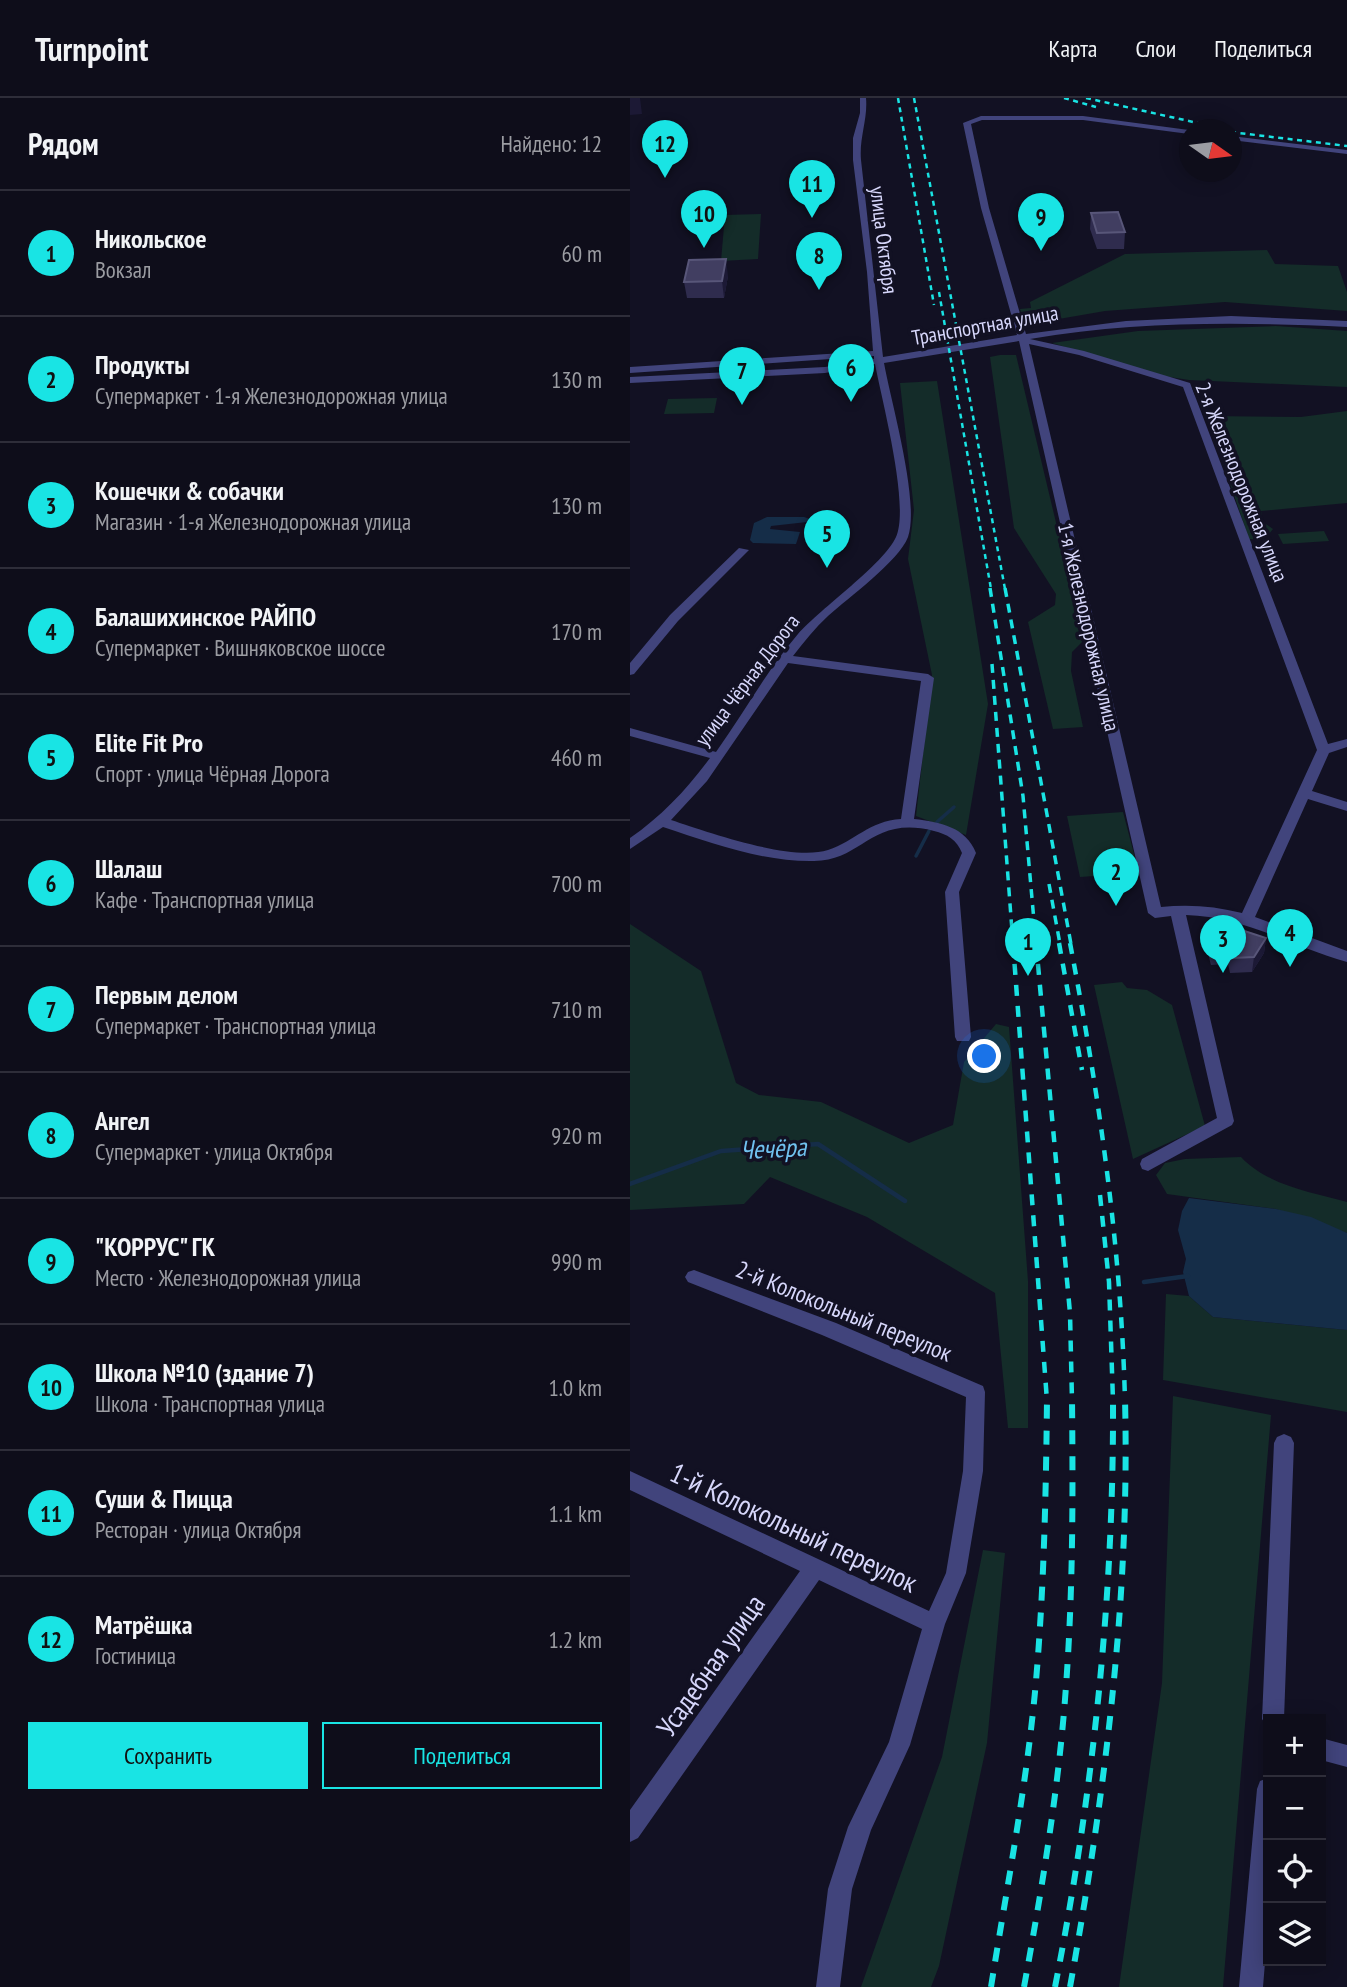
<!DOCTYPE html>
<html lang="ru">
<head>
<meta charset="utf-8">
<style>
	:root { --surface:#0e0d1a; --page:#1c1b27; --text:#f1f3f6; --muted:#9b9ca2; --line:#2e2d39; --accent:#19e4e4 }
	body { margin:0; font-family:"PT Sans Narrow",sans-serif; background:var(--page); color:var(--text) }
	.controls { position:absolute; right:21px; bottom:21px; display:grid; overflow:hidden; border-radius:0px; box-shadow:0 4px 18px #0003 }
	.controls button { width:63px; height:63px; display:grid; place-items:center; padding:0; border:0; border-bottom:2px solid var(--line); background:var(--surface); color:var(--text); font:35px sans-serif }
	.compass { position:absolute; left:549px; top:21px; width:63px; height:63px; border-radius:50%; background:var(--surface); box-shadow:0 4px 18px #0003; rotate:104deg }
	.you { position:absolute; left:355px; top:959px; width:24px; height:24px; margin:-18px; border:5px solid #fff; border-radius:50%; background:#1a73e8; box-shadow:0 0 0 10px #1a73e833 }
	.badge { display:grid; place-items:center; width:46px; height:46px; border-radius:50%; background:var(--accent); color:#111; font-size:23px; font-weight:700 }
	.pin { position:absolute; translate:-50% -58px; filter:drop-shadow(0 2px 4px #0008) }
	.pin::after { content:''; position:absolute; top:37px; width:24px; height:21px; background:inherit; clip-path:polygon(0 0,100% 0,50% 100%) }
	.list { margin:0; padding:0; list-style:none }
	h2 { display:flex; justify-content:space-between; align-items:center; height:91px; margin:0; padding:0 28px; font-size:30px }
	h2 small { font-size:23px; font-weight:400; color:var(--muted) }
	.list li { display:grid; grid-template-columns:46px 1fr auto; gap:21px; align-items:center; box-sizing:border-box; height:126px; padding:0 28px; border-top:2px solid var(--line) }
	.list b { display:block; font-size:26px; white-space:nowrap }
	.list p { margin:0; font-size:23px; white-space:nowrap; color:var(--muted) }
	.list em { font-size:23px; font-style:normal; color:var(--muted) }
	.actions { display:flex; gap:14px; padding:21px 28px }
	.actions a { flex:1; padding:16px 0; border:2px solid var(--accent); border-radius:0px; text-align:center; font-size:24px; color:var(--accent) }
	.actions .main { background:var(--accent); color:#111 }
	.icon { flex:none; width:38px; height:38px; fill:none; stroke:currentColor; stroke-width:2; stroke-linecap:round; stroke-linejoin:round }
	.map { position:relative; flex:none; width:717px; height:1889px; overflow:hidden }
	header { display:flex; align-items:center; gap:42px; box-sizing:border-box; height:98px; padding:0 35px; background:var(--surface); border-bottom:2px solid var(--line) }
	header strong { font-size:33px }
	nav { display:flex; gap:38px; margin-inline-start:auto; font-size:24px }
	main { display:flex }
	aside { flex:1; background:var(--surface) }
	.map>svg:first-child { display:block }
	.green { fill:#142c29 }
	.water { fill:#152d48 }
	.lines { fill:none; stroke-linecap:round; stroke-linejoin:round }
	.stream-far1 { stroke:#152d48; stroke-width:3.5 }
	.stream { stroke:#152d48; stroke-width:4.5 }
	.minor { fill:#41447c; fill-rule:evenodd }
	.rail-far3 { stroke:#19e4e4; stroke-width:2.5; stroke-dasharray:5 4.5; stroke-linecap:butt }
	.rail-far2 { stroke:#19e4e4; stroke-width:3.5; stroke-dasharray:9 7; stroke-linecap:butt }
	.rail-far1 { stroke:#19e4e4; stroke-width:4.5; stroke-dasharray:11 10; stroke-linecap:butt }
	.rail { stroke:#19e4e4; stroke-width:6; stroke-dasharray:14 12; stroke-linecap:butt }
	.wall { fill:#2f2c4e }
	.shaded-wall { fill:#1c1935 }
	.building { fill:#413e61; stroke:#585679; stroke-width:2 }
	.labels { text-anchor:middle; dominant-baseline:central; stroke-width:7; stroke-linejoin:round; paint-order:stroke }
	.far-street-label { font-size:21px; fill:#d7d7fb; stroke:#121123 }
	.street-label { font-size:24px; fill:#d7d7fb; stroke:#121123 }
	.water-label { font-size:26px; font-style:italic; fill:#70c1ef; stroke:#121123 }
	.near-street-label { font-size:28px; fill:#d7d7fb; stroke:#121123 }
</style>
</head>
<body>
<header>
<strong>Turnpoint</strong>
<nav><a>Карта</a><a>Слои</a><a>Поделиться</a></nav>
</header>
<main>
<aside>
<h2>Рядом<small>Найдено: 12</small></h2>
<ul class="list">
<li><span class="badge">1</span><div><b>Никольское</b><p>Вокзал</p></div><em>60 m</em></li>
<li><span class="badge">2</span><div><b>Продукты</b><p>Супермаркет · 1-я Железнодорожная улица</p></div><em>130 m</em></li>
<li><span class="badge">3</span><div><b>Кошечки &amp; собачки</b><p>Магазин · 1-я Железнодорожная улица</p></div><em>130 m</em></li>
<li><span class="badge">4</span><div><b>Балашихинское РАЙПО</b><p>Супермаркет · Вишняковское шоссе</p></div><em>170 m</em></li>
<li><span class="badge">5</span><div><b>Elite Fit Pro</b><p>Спорт · улица Чёрная Дорога</p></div><em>460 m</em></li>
<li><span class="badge">6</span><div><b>Шалаш</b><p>Кафе · Транспортная улица</p></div><em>700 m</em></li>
<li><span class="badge">7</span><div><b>Первым делом</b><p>Супермаркет · Транспортная улица</p></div><em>710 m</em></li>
<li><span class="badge">8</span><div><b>Ангел</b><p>Супермаркет · улица Октября</p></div><em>920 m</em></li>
<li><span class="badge">9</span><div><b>&quot;КОРРУС&quot; ГК</b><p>Место · Железнодорожная улица</p></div><em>990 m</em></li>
<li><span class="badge">10</span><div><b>Школа №10 (здание 7)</b><p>Школа · Транспортная улица</p></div><em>1.0 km</em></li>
<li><span class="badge">11</span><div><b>Суши &amp; Пицца</b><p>Ресторан · улица Октября</p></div><em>1.1 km</em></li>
<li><span class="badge">12</span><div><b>Матрёшка</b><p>Гостиница</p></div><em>1.2 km</em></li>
</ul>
<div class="actions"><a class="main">Сохранить</a><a>Поделиться</a></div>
</aside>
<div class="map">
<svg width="717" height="1889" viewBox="0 0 717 1889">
	<rect width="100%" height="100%" fill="#121123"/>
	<path class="green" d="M131 116 128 161 91 163 95 117Z
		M637 152 645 166 708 168 717 194V213L595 204 475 213 394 227 390 211 401 210 400 204 495 156Z
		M646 228 717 233V289L559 282 527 277 422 245 508 233Z
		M370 257H386L454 542 442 554 441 573 453 629 423 631 398 524 425 507 426 496 384 430 360 259Z
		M307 283 358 606 336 737 286 718 302 577 278 461 284 412 270 285Z
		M87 300 84 315 34 316 38 301Z
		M717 313V405L631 413 633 424 643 431 634 442 619 441 577 318 671 319Z
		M694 433 699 443 653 446 648 436Z
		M493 714 509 775 450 779 437 718Z
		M0 826 71 873 106 985 129 997 191 1004 279 1045 323 1027 334 964 366 926 379 929 398 1183V1330H378L365 1195 237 1119 140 1079 114 1106 0 1112Z
		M492 884 497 890 517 892 542 907 575 1028 503 1061 464 887Z
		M611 1059C637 1087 681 1094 717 1104V1135L646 1111 537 1096 526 1077 535 1065 555 1061Z
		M536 1196 559 1198 583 1219 717 1232V1314L533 1282Z
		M543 1298 641 1317 593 1889H489L532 1585Z
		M353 1452 375 1455 357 1645 309 1868 301 1889H231L312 1659Z"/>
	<path class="water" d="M137 419H174L186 423 141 428 140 431 170 434 166 446 123 445 120 442 124 425Z
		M559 1100 646 1111 681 1119 717 1135V1232L583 1219 559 1198 553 1174 556 1161 548 1132 552 1113Z"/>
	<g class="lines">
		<path class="stream-far1" d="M307 724 324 709
			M286 758 299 733"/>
		<path class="stream" d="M0 1086 91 1053 188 1046 275 1103
			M514 1184 558 1178"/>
		<path class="minor" d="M230 0H236C238 21 229 40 231 62L253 259 387 237 351 110 333 25 351 18H453L559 32V36L453 22H352L341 26 359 110 396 236 496 223 601 218 717 223V229C609 224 507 223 400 241L454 253 560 285 698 646 717 641V649L699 655 682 693 717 704V713L678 701 625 819 717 853V864C661 848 615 819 556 817L604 1023 602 1027 518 1073 512 1071 510 1066 512 1061 587 1020 541 818 525 820 518 815 389 243 254 265C261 304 290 404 278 439 269 463 218 500 198 518 185 530 174 544 163 558L298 576 304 580 284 721C310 724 336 729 346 755L329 794 341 939 339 943H327L325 939 315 794 332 755C327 742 317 736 304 733 241 717 233 763 184 763 133 764 81 745 33 729L0 751V740C32 718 57 691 80 660L0 638V630L86 654C114 615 137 572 168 536 191 510 254 466 266 439 280 408 252 303 245 266L195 275 0 285V279L195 269 244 261V258L0 275V269L243 253 237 174 223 62V40L230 15ZM399 246 449 257 553 289 687 652 612 815C585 808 558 806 531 809ZM158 565 291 583 271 721C239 723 225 743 198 752 161 764 78 734 41 722L77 683Z
			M601 38 717 52V56L601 42Z
			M109 450 119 452 48 523 4 576 0 577V565L40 517Z
			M64 1172 206 1225 353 1288 355 1294 353 1373 336 1475 315 1526 280 1647 241 1732 222 1791 210 1889H186L198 1791 218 1729 259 1644 292 1531 189 1482 8 1740 0 1744V1712L170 1473 0 1392V1373L299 1513 316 1475 333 1373 336 1299 192 1237 58 1184 55 1179 58 1174Z
			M654 1336 661 1339 664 1345 654 1621H638V1630L632 1621 644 1345 647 1339Z
			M691 1640 717 1647V1669L691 1662Z
			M638 1680V1828L633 1889H609L627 1691 630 1683Z"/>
		<path class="rail-far3" d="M268 0 304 207
			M284 0 375 491
			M434 0 466 9
			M456 0 599 32
			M601 34 717 48
			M309 194 361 491"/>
		<path class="rail-far2" d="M360 490 393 698 406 846
			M375 490 441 846
			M362 566 383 846
			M419 786 430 846"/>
		<path class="rail-far1" d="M383 845 417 1303
			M406 845 440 1215 442 1303
			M429 845 452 972
			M440 845C469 997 491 1148 495 1303
			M470 1097 479 1184 483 1303"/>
		<path class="rail" d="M361 1889C377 1788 397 1686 406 1583 414 1489 416 1395 417 1301
			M394 1889C412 1790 429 1689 436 1588 443 1493 443 1397 442 1301
			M425 1889C463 1696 484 1498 483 1301
			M440 1889C475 1695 500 1499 495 1301"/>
	</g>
	<path class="wall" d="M461 115 495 134 494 151H467L460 131Z
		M98 178 94 200H57L54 184Z
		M576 826 636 840 634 855 622 874 600 875 598 866 581 867 574 841Z"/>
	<path class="shaded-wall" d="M0 0H10L12 16 0 17Z
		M96 161 98 178 94 200 92 183Z
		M636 840 634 855 622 874 624 859Z"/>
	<path class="building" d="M488 114 495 134 467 135 461 115Z
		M96 161 92 183 54 184 59 162Z
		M590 825 636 840 624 859 603 860 600 850 583 852 576 826Z"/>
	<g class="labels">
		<g class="far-street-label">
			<text transform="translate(254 142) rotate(83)">улица Октября</text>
			<text transform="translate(355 227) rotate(-10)">Транспортная улица</text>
			<text transform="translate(612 384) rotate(68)">2-я Железнодорожная улица</text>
			<text transform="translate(459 529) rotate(77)">1-я Железнодорожная улица</text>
			<text transform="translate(117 582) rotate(-53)">улица Чёрная Дорога</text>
		</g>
		<g class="street-label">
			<text transform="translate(214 1213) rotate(22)">2-й Колокольный переулок</text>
		</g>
		<g class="water-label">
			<text transform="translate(143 1050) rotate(-3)">Чечёра</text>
		</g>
		<g class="near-street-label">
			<text transform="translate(164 1429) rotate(25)">1-й Колокольный переулок</text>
			<text transform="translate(80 1567) rotate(-55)">Усадебная улица</text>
		</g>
	</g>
</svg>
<div class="controls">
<button>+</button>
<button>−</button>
<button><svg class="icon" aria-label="locate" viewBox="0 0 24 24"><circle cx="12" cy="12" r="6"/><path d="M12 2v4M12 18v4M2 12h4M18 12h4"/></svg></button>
<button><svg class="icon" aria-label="layers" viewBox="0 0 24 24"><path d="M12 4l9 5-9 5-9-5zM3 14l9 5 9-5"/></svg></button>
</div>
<svg class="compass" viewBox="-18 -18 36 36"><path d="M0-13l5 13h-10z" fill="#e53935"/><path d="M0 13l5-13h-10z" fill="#9b9ca2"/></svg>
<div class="you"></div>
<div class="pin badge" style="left:398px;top:878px">1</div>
<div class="pin badge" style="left:486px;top:808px">2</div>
<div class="pin badge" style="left:593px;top:875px">3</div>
<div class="pin badge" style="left:660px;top:869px">4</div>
<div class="pin badge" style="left:197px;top:470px">5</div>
<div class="pin badge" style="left:221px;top:304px">6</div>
<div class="pin badge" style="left:112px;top:307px">7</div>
<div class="pin badge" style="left:189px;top:192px">8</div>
<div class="pin badge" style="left:411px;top:153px">9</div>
<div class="pin badge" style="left:74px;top:150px">10</div>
<div class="pin badge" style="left:182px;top:120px">11</div>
<div class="pin badge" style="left:35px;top:80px">12</div>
</div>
</main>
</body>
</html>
